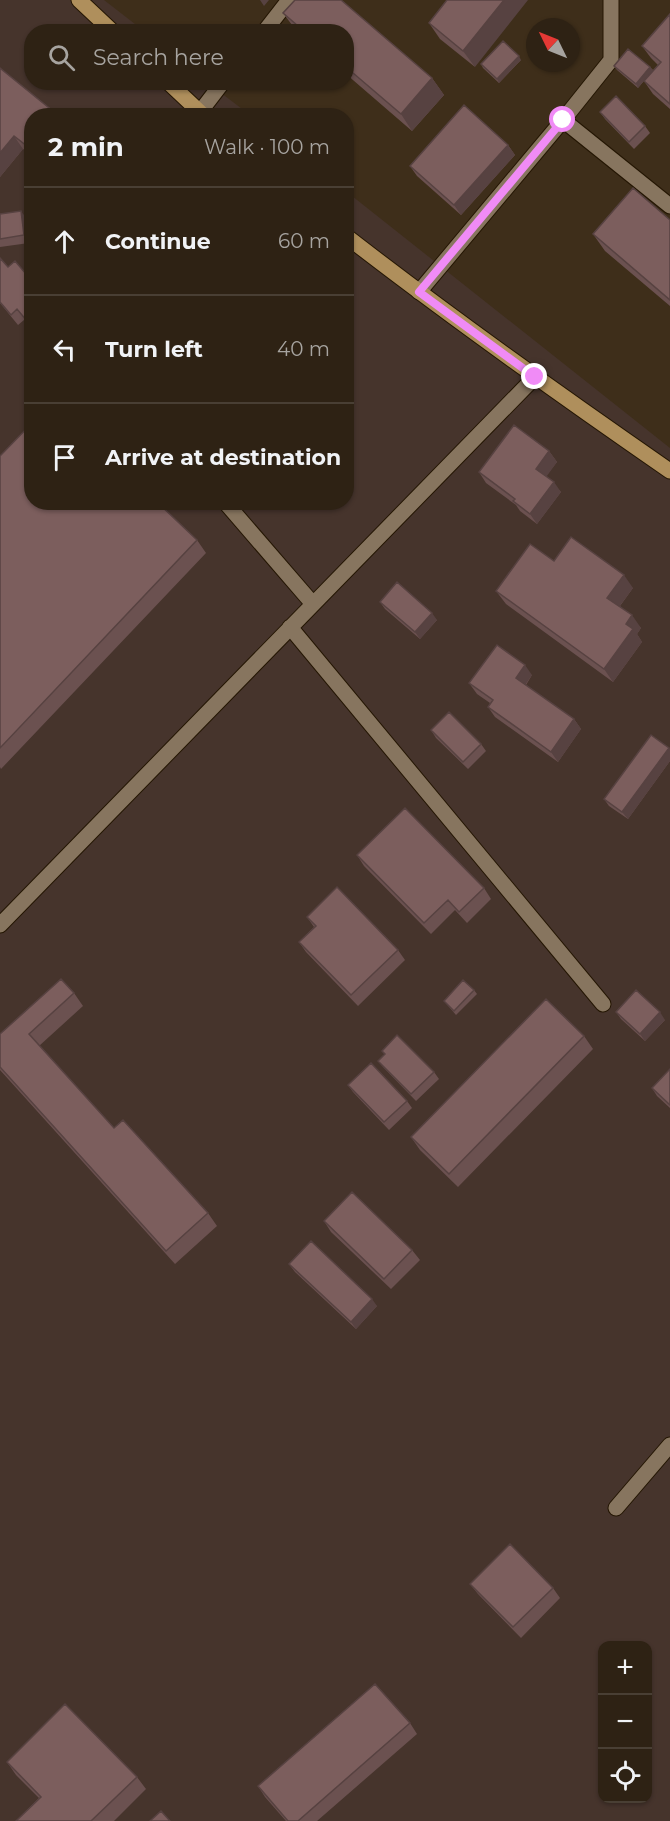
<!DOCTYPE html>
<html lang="en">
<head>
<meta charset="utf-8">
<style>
	:root { --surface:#2e2214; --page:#3a2f22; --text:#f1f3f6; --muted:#a7a4a0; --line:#493f34 }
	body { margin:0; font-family:Montserrat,sans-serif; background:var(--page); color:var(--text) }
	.controls { position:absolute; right:18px; bottom:18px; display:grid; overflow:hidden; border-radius:12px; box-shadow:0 2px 4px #0004 }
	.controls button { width:54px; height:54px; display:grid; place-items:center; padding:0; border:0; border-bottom:2px solid var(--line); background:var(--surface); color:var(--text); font:30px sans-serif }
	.compass { position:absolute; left:526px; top:18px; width:54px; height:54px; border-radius:50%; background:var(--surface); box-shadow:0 2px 4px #0004; rotate:313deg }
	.stop { position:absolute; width:18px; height:18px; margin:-14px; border:4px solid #f08bf6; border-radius:50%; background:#fff }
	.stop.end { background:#f08bf6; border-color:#fff; box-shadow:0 2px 6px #0008 }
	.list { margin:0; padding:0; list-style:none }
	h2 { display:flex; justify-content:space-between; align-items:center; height:78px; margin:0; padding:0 24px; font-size:26px }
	h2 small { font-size:20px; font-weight:400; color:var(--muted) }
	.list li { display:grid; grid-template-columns:39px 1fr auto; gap:18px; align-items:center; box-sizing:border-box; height:108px; padding:0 24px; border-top:2px solid var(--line) }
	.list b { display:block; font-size:22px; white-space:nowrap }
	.list em { font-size:20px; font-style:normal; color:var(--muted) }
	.icon { flex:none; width:33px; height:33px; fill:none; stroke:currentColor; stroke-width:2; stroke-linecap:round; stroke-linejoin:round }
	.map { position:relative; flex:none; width:670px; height:1821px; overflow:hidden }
	.search { position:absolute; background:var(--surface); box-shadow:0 2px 4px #0004; left:24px; top:24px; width:330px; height:66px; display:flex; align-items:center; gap:15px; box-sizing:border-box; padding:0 21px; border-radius:24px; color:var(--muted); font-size:22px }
	.panel { position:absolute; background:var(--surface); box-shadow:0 2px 4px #0004; left:24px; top:108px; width:330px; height:402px; border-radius:24px }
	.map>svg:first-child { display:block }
	.industrial { fill:#46342c; fill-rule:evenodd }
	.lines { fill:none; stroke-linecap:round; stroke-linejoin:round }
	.minor-casing { stroke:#241603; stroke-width:17 }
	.major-casing { stroke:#241603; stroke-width:17 }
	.minor { stroke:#87755f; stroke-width:15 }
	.major { stroke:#af8f5c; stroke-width:15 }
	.wall { fill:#6b5150 }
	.shaded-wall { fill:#574241 }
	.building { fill:#7c5e5d; stroke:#574241; stroke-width:1.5 }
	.route { stroke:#f08bf6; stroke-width:8 }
</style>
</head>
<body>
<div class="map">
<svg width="670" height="1821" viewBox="0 0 670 1821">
	<rect width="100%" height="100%" fill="#3e2e1a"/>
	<path class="industrial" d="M0 0H104L144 31 32 32V82L208 83 250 115 32 116V502H346L347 192 670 448V1821H0ZM602 1646H648V1798H602Z"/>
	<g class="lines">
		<g class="minor-casing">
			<path id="minor" d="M264 32 289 0
				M200 112 223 82
				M563 120 670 206
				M419 292 563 120 611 60V0
				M225 502 313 604
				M290 627 603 1004
				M0 925 535 377
				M616 1508 670 1445"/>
		</g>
		<g class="major-casing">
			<path id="major" d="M79 0 113 32
				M168 82 204 116
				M346 236C452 318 560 395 670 471"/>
		</g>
		<use href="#minor" class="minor"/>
		<use href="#major" class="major"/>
	</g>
	<path class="wall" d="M295 0H341L432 78 444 95 412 131 346 74V32H297L295 29 283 13Z
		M447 0 475 67 440 39 429 23Z
		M670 14V109L653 94 644 81 658 65 651 58 642 46Z
		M521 60 499 83 483 68 481 64Z
		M614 66 650 67 653 70 638 88 617 70Z
		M0 68 32 116V155L23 149 0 177Z
		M600 112 645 126 650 133 634 149 605 119Z
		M508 145 515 155 461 215 417 176 410 166Z
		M0 214 26 218 29 243 0 247Z
		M670 220V306L605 251 593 234Z
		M0 258 8 267 32 281V328L24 320 18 325 0 303Z
		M549 451 557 462 546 476 561 492 537 524 520 511 516 505 486 483 479 472Z
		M0 456 197 540 206 553 1 769 0 767Z
		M554 561 633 588 620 606 641 628 637 634 642 642 613 682 506 604 496 591Z
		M380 602 437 620 420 639 385 609Z
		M532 675 526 685 574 719 581 729 558 762 495 717 488 707 490 703 477 694 469 683Z
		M431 730 481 744 486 751 468 769 436 738Z
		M669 748 670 750V761L628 819 609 806 604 799Z
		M357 855 484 888 491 899 467 923 455 910 431 934 364 866Z
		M307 917 398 950 405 960 358 1006 306 952 299 942 314 927Z
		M474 990 477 994 456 1015 444 1001Z
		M74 993 83 1006 39 1046 114 1128 208 1213 217 1226 175 1264 0 1070V1034Z
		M616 1012 665 1020 645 1041 621 1019Z
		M584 1036 593 1049 458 1187 420 1150 411 1137Z
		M382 1051 434 1072 439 1079 416 1101 384 1068 378 1061 385 1055Z
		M670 1069V1108L657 1096 652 1088Z
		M348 1085 407 1101 412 1108 389 1130 353 1092Z
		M324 1221 412 1250 420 1260 391 1289 331 1232Z
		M289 1264 377 1306 356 1329 295 1272Z
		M470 1584 553 1588 560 1598 521 1638 478 1594Z
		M410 1723 417 1734 317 1821H286L265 1797 258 1786Z
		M7 1762 137 1777 146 1789 114 1821H16L39 1798 16 1775Z"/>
	<path class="shaded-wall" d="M260 0H269L264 6Z
		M504 0H528L475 67 463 51Z
		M519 56 521 60 499 83 497 79Z
		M650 67 653 70 638 88 636 84Z
		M432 78 444 95 412 131 401 114Z
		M14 136 23 149 0 177V153Z
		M508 145 515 155 461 215 454 205Z
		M21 211 26 218 29 243 24 235Z
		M549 451 557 462 544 480 536 469Z
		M554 482 561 492 537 524 530 514Z
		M624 575 633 588 616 611 607 598Z
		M432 613 437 620 420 639 415 632Z
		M632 615 641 628 637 634 642 642 613 682 604 669 626 624Z
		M525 665 532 675 523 688 516 678Z
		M574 719 581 729 558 762 551 752Z
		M669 748 670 750V761L628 819 622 812Z
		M660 1012 665 1020 645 1041 640 1034Z
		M372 1299 377 1306 356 1329 351 1322Z"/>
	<path class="building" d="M295 0H341L432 78 401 114 346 67V32H305L283 13Z
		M447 0H504L463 51 429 23Z
		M670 14V104L644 81 661 62 642 46Z
		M503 41 519 56 497 79 481 64Z
		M628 49 650 67 636 84 614 66Z
		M0 68 59 116H32V150L14 136 0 153Z
		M616 96 645 126 629 142 600 112Z
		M464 105 508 145 454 205 410 166Z
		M633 188 670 220V300L593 234Z
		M21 211 24 235 0 239V214Z
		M0 258 8 267 15 261 32 281V327L17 309 11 315 0 302Z
		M32 339V350L27 344Z
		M32 423V502H157L197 540 0 748V456Z
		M514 425 549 451 536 469 554 482 530 514 513 501 515 499 479 472Z
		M571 537 624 575 607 598 632 615 626 624 633 629 604 669 496 591 530 544 554 561Z
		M397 582 432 613 415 632 380 602Z
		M497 645 525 665 516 678 574 719 551 752 488 707 493 700 469 683Z
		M449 712 481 744 463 762 431 730Z
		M651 735 669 748 622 812 604 799Z
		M405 808 484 888 459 912 448 900 424 923 357 855Z
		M337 887 398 950 351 995 299 942 316 926 307 917Z
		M61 979 74 993 29 1034 114 1128 123 1120 208 1213 166 1251 0 1067V1034Z
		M463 980 474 990 454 1011 444 1001Z
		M636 990 660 1012 640 1034 616 1012Z
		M546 999 584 1036 449 1174 411 1137Z
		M397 1035 434 1072 411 1094 378 1061 385 1054 382 1051Z
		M371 1063 407 1101 384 1122 348 1085Z
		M670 1069V1105L652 1088Z
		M352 1192 412 1250 384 1279 324 1221Z
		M311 1241 372 1299 351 1322 289 1264Z
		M510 1544 553 1588 513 1627 470 1584Z
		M375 1684 410 1723 298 1821H288L258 1786Z
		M65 1704 137 1777 91 1821H16L41 1797 7 1762Z
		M161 1811 170 1821H150Z"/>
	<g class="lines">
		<path class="route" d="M535 377 419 292 563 120"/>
	</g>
</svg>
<div class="controls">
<button>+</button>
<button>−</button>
<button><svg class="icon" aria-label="locate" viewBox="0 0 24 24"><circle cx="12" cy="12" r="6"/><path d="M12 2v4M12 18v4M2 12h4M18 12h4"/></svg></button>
</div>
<svg class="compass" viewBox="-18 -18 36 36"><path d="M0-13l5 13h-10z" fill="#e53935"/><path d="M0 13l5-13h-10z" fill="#a7a4a0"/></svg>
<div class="stop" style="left:563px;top:120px"></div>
<div class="stop end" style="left:535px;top:377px"></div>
<div class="search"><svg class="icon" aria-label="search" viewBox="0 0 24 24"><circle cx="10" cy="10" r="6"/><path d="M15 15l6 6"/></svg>Search here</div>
<section class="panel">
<h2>2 min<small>Walk · 100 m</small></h2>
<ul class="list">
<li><svg class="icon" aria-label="ahead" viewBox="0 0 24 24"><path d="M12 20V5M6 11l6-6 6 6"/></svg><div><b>Continue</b></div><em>60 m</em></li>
<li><svg class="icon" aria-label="left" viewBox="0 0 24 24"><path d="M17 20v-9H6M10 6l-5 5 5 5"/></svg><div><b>Turn left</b></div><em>40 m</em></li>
<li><svg class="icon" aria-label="arrive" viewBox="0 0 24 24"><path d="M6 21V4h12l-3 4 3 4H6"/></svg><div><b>Arrive at destination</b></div></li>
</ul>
</section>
</div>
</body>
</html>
